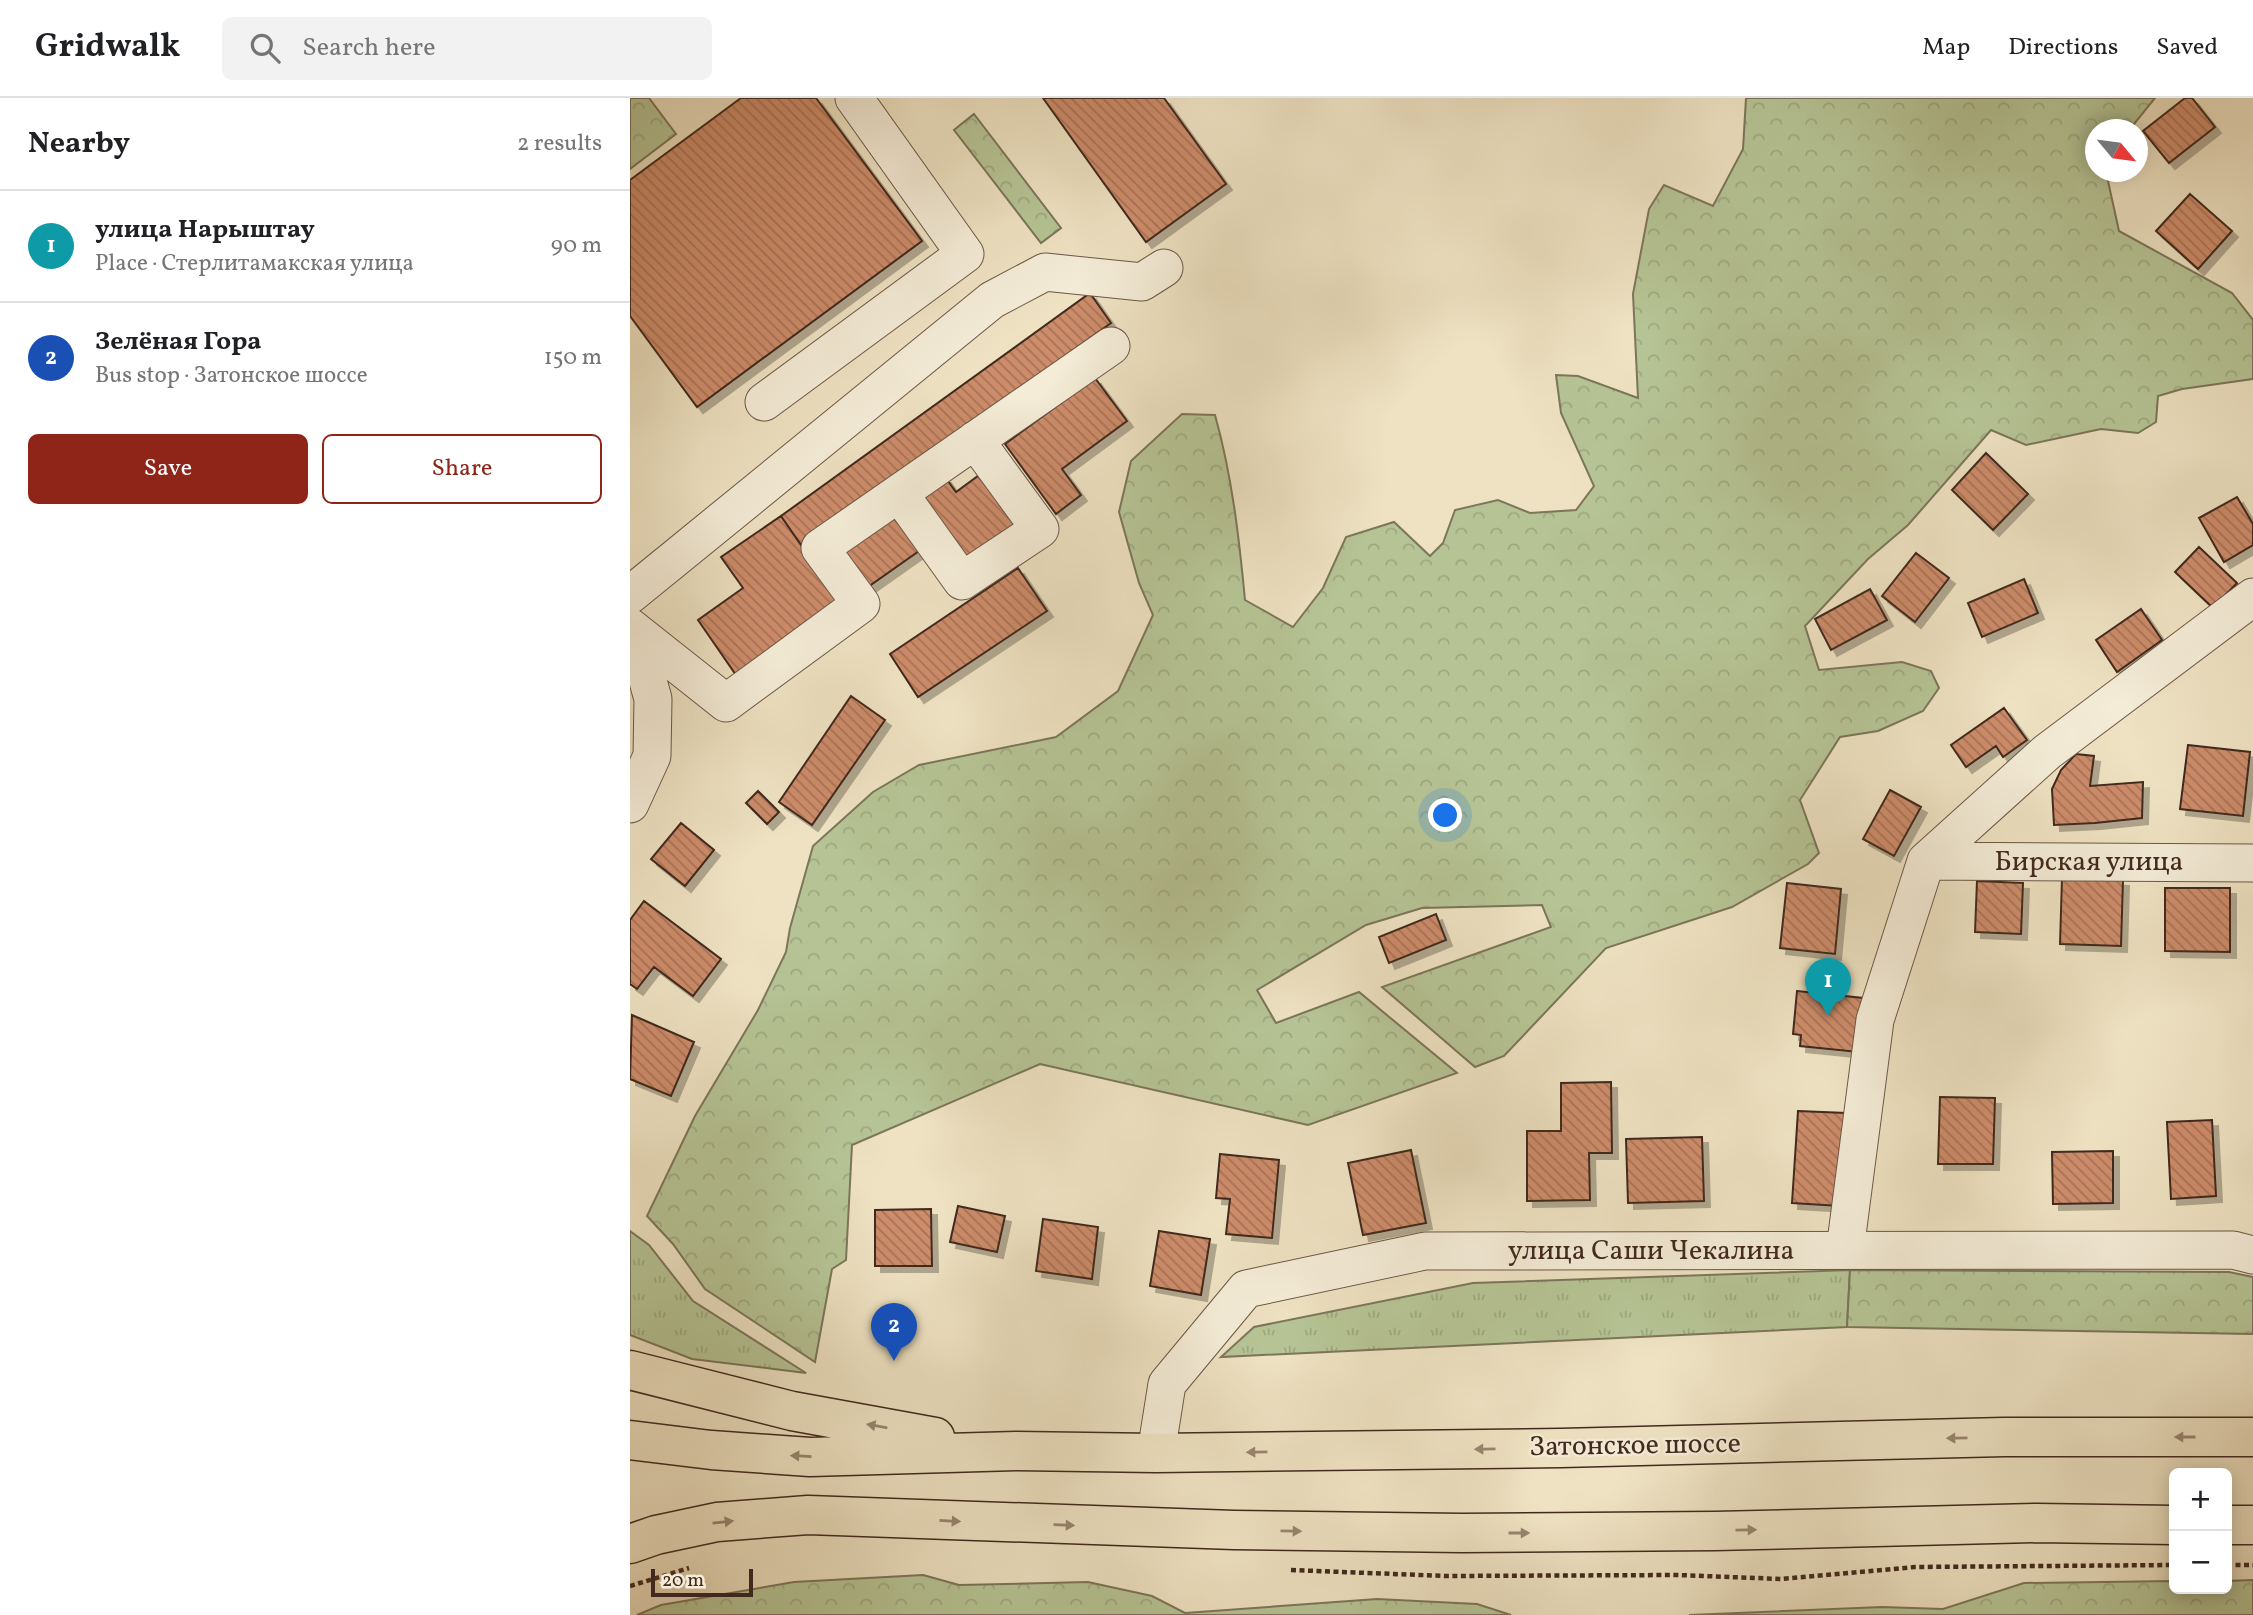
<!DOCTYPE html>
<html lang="en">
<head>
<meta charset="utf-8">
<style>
	:root { --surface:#fff; --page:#f2f2f2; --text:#202124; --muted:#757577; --line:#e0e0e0; --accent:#8f2418 }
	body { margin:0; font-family:Vollkorn,serif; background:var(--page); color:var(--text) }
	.controls { position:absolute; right:21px; bottom:21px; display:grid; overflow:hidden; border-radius:10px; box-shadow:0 4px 18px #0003 }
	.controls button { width:63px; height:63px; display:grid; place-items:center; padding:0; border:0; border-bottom:2px solid var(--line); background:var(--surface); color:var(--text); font:35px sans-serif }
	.compass { position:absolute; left:1455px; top:21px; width:63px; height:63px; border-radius:50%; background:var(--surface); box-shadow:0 4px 18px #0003; rotate:119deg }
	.scale { position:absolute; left:21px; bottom:18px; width:102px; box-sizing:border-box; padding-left:7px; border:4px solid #41291f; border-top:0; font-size:19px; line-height:24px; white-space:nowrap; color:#41291f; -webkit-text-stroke:5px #f4ecd7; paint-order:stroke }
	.you { position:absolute; left:816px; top:718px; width:24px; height:24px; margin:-18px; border:5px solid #fff; border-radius:50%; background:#1a73e8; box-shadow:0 0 0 10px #1a73e833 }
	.badge { display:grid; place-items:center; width:46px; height:46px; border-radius:50%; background:var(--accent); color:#fff; font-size:23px; font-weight:700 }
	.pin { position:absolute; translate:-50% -58px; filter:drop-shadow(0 2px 4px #0008) }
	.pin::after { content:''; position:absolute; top:37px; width:24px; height:21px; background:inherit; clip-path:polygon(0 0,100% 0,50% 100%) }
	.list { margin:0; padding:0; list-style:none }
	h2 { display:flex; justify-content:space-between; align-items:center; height:91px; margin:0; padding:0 28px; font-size:30px }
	h2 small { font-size:23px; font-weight:400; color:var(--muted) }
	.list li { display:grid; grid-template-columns:46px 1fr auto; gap:21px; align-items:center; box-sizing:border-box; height:112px; padding:0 28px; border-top:2px solid var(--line) }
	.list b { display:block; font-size:26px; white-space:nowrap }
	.list p { margin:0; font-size:23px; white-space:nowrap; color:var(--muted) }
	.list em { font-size:23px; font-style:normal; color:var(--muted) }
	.actions { display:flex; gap:14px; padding:21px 28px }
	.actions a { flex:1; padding:16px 0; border:2px solid var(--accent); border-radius:10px; text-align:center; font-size:24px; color:var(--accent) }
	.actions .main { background:var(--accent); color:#fff }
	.icon { flex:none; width:38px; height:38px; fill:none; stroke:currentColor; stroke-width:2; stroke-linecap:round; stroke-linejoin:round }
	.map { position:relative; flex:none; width:1623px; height:1517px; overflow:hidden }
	header { display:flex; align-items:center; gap:42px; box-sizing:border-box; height:98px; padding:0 35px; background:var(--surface); border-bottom:2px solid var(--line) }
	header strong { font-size:33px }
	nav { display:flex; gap:38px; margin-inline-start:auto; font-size:24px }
	.search { width:490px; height:63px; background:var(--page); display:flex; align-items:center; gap:18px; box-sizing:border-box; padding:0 24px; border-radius:10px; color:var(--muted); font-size:26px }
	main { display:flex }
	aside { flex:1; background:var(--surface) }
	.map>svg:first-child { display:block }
	.grass { fill:url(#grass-tufts); stroke:#7c765a; stroke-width:2 }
	.forest { fill:url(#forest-crowns); stroke:#7c765a; stroke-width:2 }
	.building { fill:url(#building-back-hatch); stroke:#41291f; stroke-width:2; filter:url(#shadow) }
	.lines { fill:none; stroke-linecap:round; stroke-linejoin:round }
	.minor-casing { stroke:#6c5748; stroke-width:39 }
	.major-casing { stroke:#41291f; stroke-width:41 }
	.path { stroke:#41291f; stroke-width:4.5; stroke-dasharray:5 3.5; stroke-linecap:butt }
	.minor { stroke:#f4ecd7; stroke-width:37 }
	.major { stroke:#eee2c2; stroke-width:38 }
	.oneway { fill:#988670 }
	.labels { text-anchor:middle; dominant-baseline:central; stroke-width:5; stroke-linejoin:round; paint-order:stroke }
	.street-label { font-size:28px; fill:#41291f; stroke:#f4ecd7 }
</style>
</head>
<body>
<header>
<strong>Gridwalk</strong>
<div class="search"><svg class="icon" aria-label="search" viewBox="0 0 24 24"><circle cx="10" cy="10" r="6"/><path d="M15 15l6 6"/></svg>Search here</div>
<nav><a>Map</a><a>Directions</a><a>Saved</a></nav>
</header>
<main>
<aside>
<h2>Nearby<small>2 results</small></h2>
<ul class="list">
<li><span class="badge" style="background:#0f9aa8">1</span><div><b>улица Нарыштау</b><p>Place · Стерлитамакская улица</p></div><em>90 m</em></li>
<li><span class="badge" style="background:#1a4fb4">2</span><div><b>Зелёная Гора</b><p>Bus stop · Затонское шоссе</p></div><em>150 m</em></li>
</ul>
<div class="actions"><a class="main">Save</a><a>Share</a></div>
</aside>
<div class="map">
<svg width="1623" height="1517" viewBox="0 0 1623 1517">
	<defs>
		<pattern id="grass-tufts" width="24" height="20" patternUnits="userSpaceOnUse" patternTransform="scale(1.75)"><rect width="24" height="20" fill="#b6c495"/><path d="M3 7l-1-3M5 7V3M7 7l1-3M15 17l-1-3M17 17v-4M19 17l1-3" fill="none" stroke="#9ea880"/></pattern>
		<pattern id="forest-crowns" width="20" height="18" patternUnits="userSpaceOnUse" patternTransform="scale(1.75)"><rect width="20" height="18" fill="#b6c495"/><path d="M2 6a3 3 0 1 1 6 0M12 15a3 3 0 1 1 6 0" fill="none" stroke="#9ea880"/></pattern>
		<pattern id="building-back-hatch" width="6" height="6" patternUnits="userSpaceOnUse" patternTransform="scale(1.75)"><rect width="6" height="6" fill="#cd8c6b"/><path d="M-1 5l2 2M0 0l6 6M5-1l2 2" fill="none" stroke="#a87257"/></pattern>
		<filter id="shadow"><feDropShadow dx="6" dy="6" stdDeviation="0" flood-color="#0004"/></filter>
	</defs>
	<rect width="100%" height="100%" fill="#eee2c2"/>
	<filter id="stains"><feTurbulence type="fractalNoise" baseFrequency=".00286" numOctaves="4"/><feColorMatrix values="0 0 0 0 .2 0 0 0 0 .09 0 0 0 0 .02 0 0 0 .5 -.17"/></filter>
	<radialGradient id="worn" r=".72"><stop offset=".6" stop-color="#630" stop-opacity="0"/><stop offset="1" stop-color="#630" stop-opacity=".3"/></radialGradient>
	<path class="grass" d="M0 1133 19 1147 63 1203 176 1275 62 1261 0 1237Z
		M1220 1172 1217 1229 591 1259 624 1229 843 1185Z"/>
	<path class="forest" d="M0 0H19L46 36 0 71Z
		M1116 0H1525L1500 31 1465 32V74H1476L1489 133 1602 195 1623 222V281L1552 291 1528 298 1526 324 1508 335 1471 331 1396 347 1361 332 1278 427 1238 461 1175 528 1189 572 1272 564 1301 573 1309 590 1293 613 1248 633 1210 639 1170 702 1189 755 1178 766 1102 809 976 850 874 958 845 969 752 889 921 829 912 807 792 810 736 827 627 892 646 925 729 894 827 975 678 1027 410 966 222 1047 216 1162 202 1171 185 1264 75 1191 43 1146 17 1118 65 1018 128 912 156 854 160 830 183 748 243 694 289 667 426 639 488 593 523 517 509 485 489 414 501 363 552 316 585 317C602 378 609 439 615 502L663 529 693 490 716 439 764 424 800 458 813 445 825 412 868 402 900 415 946 412 964 388 931 315 926 277 948 278 1008 300 1003 196 1019 111 1034 87 1083 108 1113 51Z
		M344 16 431 130 411 145 324 32Z
		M1220 1172 1599 1174 1623 1179V1236L1217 1229Z
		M293 1477 329 1487 458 1484 522 1498 555 1515 747 1501 847 1506 881 1517H7L31 1507 164 1484Z
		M1623 1482V1517H1059L1252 1509 1313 1511 1394 1485 1544 1483V1491H1597V1483Z"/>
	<path class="building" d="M111 0H186L292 143 67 309 0 218V82Z
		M534 0 596 86 516 144 413 0Z
		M1555 0H1562L1585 29 1539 65 1513 33Z
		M1560 96 1602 133 1568 171 1526 133Z
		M460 195 481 225 171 447 151 418Z
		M465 280 497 323 432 371 451 397 426 416 375 346Z
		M1356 355 1398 396 1363 432 1322 392Z
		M352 375 388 424 332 465 286 401 315 379 326 394Z
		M1607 399 1623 426V447L1594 464 1569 420Z
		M151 418 211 505 106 577 68 522 113 490 91 459Z
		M264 418 289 453 235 491 210 455Z
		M1569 449 1607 485 1583 510 1545 474Z
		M1286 455 1319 480 1285 524 1252 498Z
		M388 470 417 513 288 599 260 556Z
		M1394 481 1408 515 1352 539 1338 505Z
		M1240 491 1257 522 1201 552 1185 521Z
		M1511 511 1532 542 1487 574 1466 542Z
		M221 598 255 622 182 727 149 704Z
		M1374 610 1397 642 1373 659 1366 648 1336 669 1321 647Z
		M1558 647 1620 654 1613 718 1550 711Z
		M1446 656 1464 658 1460 688 1513 684 1512 720 1465 725 1424 727 1422 691 1431 672Z
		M1260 692 1291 709 1264 758 1233 741Z
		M128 693 149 714 137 726 116 705Z
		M51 725 84 752 55 788 21 761Z
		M1432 780 1493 782 1491 848 1430 846Z
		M1347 783 1393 785 1391 836 1345 834Z
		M1157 785 1211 791 1205 856 1150 850Z
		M1535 790H1600V854L1535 853Z
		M14 803 91 861 63 898 24 869 7 891 0 886V822Z
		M806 816 816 842 759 865 749 839Z
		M1167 893 1233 900 1228 954 1170 948 1171 937 1163 936Z
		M2 917 64 944 41 998 0 981Z
		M981 984 982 1055H959L960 1102 897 1103V1033H931V985Z
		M1310 999 1365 1000 1363 1066H1308Z
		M1168 1013 1216 1015 1210 1108 1162 1105Z
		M1582 1022 1586 1098 1541 1101 1537 1024Z
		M1072 1039 1074 1103 998 1105 996 1041Z
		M781 1052 796 1125 733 1137 718 1065Z
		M1483 1053V1105L1423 1106 1422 1054Z
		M590 1056 649 1062 642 1140 596 1136 600 1101 586 1100Z
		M328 1108 375 1118 367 1154 320 1144Z
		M301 1111 302 1168H245V1112Z
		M413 1121 468 1129 462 1181 406 1173Z
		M529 1133 580 1141 571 1197 520 1188Z"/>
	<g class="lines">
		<g class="minor-casing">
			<path id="minor" d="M134 304 335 156 224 0
				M269 395 332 483 410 431 345 342
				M0 497 362 202 415 174 512 184 534 170
				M0 529 96 605 231 506 190 450 481 248
				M0 706 22 658 23 601 4 532
				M1296 763 1417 654 1623 499
				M1296 763 1623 765
				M1215 1152 1245 922 1296 763
				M526 1355 537 1286 616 1191 795 1153 1603 1152 1623 1157"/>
		</g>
		<g class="major-casing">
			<path id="major" d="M0 1272 162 1313 305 1339
				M0 1342 81 1352 180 1359 386 1353 526 1355 931 1350 1374 1339H1623
				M1597 1427H1623
				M0 1446 26 1437 87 1424 178 1417 604 1432 832 1435 1085 1433 1407 1425 1544 1427"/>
		</g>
		<path class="path" d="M1597 1467H1623
			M661 1472 816 1478 1048 1477 1151 1481 1285 1469 1544 1467
			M0 1488 59 1470"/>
		<use href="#minor" class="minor"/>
		<use href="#major" class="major"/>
	</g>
	<defs><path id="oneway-solid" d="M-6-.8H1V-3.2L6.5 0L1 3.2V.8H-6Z" transform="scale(1.75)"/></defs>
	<g class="oneway">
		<use href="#oneway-solid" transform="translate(247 1328) rotate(-170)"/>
		<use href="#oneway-solid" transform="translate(1555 1339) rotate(-180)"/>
		<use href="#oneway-solid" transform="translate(1327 1340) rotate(179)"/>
		<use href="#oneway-solid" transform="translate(855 1351) rotate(179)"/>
		<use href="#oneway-solid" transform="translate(627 1354) rotate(179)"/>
		<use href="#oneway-solid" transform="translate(171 1358) rotate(-177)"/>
		<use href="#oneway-solid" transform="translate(320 1423) rotate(3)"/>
		<use href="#oneway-solid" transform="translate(93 1424) rotate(-6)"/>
		<use href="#oneway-solid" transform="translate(434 1427) rotate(2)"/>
		<use href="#oneway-solid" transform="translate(1116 1432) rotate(-1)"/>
		<use href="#oneway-solid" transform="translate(661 1433) rotate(1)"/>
		<use href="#oneway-solid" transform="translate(889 1435)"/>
	</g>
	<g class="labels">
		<g class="street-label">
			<text x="1459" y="764">Бирская улица</text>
			<text x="1021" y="1153">улица Саши Чекалина</text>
			<text transform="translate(1005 1348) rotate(-1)">Затонское шоссе</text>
		</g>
	</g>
	<rect width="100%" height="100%" filter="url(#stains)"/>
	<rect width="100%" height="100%" fill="url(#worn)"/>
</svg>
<div class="controls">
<button>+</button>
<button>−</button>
</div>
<svg class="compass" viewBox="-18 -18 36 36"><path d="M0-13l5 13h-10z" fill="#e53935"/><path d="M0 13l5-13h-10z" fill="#757577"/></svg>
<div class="scale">20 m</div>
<div class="you"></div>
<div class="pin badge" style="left:1198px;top:918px;background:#0f9aa8">1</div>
<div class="pin badge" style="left:264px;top:1263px;background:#1a4fb4">2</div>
</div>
</main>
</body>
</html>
